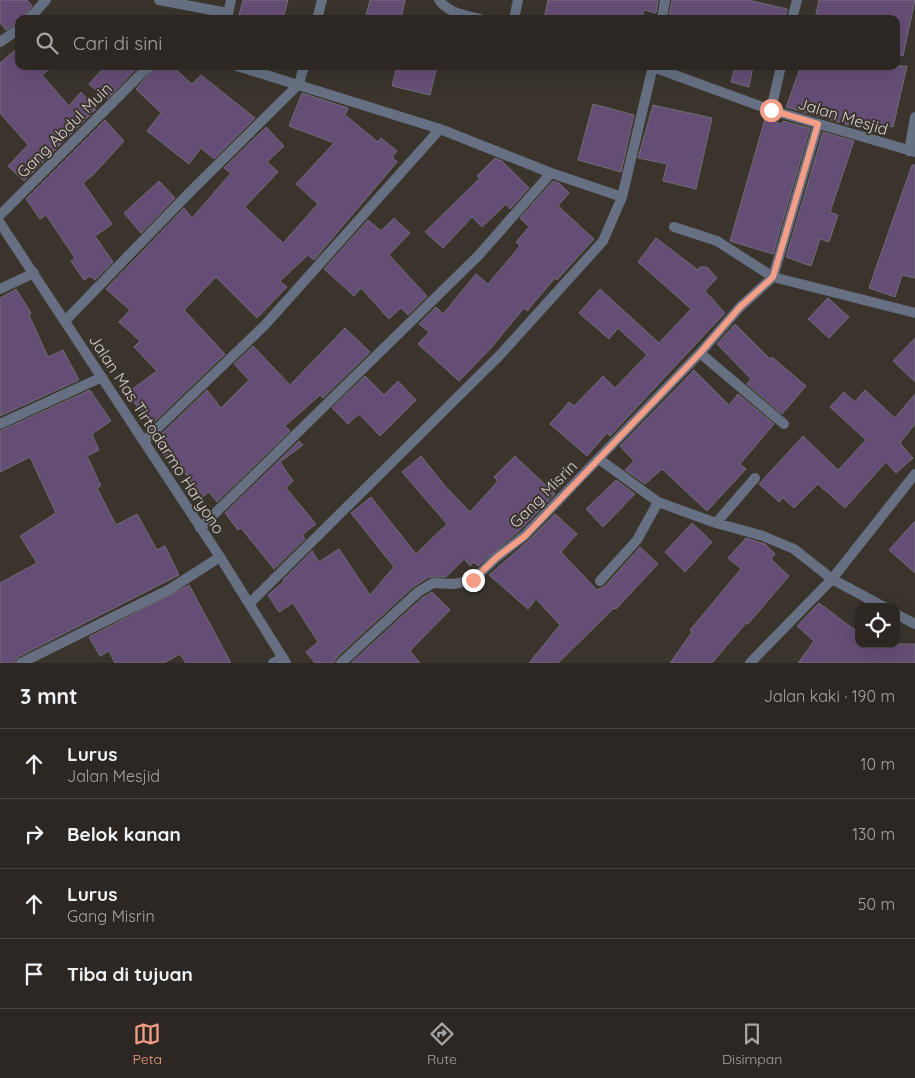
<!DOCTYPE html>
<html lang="id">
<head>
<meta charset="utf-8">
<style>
	:root { --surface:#2c2722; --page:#38332f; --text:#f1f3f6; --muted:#a6a5a5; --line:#484440; --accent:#f49e87 }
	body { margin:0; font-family:Quicksand,sans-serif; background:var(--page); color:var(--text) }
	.controls { position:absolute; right:15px; bottom:15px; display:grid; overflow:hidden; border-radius:10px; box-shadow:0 5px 20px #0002 }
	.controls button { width:45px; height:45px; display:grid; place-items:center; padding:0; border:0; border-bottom:1px solid var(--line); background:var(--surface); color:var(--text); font:25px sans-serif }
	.stop { position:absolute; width:15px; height:15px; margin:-11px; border:4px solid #f49e87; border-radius:50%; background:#fff }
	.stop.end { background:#f49e87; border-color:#fff; box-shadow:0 1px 5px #0008 }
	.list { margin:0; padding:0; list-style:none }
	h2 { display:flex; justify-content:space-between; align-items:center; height:65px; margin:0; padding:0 20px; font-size:21px }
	h2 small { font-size:16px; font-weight:400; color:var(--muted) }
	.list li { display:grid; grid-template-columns:32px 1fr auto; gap:15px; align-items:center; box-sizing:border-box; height:70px; padding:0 20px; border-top:1px solid var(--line) }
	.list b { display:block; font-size:19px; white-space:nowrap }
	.list p { margin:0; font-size:16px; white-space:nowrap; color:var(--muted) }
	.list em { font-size:16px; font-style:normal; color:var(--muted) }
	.icon { flex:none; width:28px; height:28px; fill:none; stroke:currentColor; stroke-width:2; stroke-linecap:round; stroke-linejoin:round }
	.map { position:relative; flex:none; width:915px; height:663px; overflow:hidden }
	.search { position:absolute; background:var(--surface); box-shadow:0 5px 20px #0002; left:15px; right:15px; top:15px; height:55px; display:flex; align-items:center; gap:12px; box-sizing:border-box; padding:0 18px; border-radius:10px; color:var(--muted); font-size:19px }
	.sheet { height:345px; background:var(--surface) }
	nav { display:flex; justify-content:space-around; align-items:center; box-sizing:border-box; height:70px; border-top:1px solid var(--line); background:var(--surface); font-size:14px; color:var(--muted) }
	nav a { display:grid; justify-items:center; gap:2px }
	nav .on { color:var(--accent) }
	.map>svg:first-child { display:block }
	.building { fill:#654e75; stroke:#716c75 }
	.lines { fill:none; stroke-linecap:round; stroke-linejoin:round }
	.minor { stroke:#667082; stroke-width:10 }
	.tertiary { stroke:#667082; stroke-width:10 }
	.route { stroke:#f49e87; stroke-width:6 }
	.labels { text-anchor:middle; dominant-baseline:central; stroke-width:4; stroke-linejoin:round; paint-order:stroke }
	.street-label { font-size:16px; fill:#d5d1cd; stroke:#3a342d }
</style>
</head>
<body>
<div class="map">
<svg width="915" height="663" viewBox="0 0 915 663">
	<rect width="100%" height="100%" fill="#3a342d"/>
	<path class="building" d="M0 0H27L32 6 22 19H19V22L6 30 0 23Z
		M243 0H288L283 19H238Z
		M370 0H405L401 19H365Z
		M548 0H658L656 13 644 10 642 19H544Z
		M672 0H748L787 9 785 19H681L669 16Z
		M819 0H915L903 56 896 55V19H815Z
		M19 47V66H53L42 75 69 106 81 92 96 109 24 181 8 166 28 145 0 113V63Z
		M105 66H139L107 99 89 84Z
		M156 66H172L192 84 201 75 255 118 214 159 201 148 189 164 147 131 161 113 136 89Z
		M397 66H437L430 95 392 86Z
		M735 66H753L749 87 731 82Z
		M801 66H907L893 127 862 120 859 128 786 107Z
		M302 93 348 108 345 115 378 142 381 138 397 151 392 157 397 162 314 260 308 255 280 281 287 287 257 318 216 277 184 310 225 354 151 425 127 393 157 371 134 347 140 341 119 322 130 310 106 289 184 208 192 218 231 173 224 168 266 127 284 146 267 162 278 172 245 207 283 243 318 204 296 184 334 143 289 126Z
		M593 104 634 115 621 172 578 160Z
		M653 105 712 118 696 189 663 181 667 164 638 158Z
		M765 119 782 124 783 121 810 128 773 254 730 241Z
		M105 120 124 141 93 175 83 183 112 224 95 236 113 262 95 280 90 276 84 280 71 261 75 258 46 215 40 219 26 199Z
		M823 132 854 141 830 212 838 215 829 242 820 239 811 266 786 257Z
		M495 158 502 161 529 188 510 209 506 204 482 227 472 217 443 248 425 232 480 178 477 176Z
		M912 165H915V278L902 275 895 297 869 288Z
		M159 181 175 198 141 233 124 213Z
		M553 181 559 183 569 193 558 206 594 239 557 280 555 278 527 311 524 308 491 348 459 381 418 344 429 332 419 324 436 307 443 314 476 274 488 284 520 246 516 242 529 227 520 218Z
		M394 218 410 233 389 255 427 296 408 315 401 308 389 319 361 288 354 296 324 269 368 220 381 231Z
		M656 238 698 270 700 267H707L717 278 705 291 725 313 610 436 607 433 587 456 550 424 569 402 574 406 603 376 615 388 647 355 618 328 609 339 579 313 600 289 659 343 691 309 638 262Z
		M16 289 31 313 29 315 48 357 63 350 79 380 0 416V298Z
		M828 298 849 317 829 338 808 319Z
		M735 324 770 359 772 357 806 386 782 414 747 384 751 379 717 344Z
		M345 328 370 352 323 398 320 395 285 426 290 431 217 502 209 492 202 497 172 455 166 459 154 441 207 390 221 408 249 380 234 364 253 346 290 385Z
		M915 338V382L893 361Z
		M694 370 729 405 738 394 774 424 740 464 746 469 707 511 662 469 645 484 625 470 634 461 620 446Z
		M365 376 384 395 398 381 416 400 380 436 359 414 348 424 332 408Z
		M90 390 111 421 92 434 99 450 87 456 101 486 97 488 116 525 137 514 157 550 165 546 179 575 18 657 14 663H0V583L37 563 20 536 56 513 30 457 0 472V431Z
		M865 390 895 418 915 394V424L900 443 913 458 896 473 886 462 845 508 818 484 794 508 783 498 779 502 759 484 803 436 838 470 866 440 830 407 844 392 855 402Z
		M299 441 303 445 280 462 293 481 286 488 316 524 302 535 305 539 274 569 241 528 238 530 225 513Z
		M421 456 445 486 470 512 498 481 494 477 515 456 555 494 520 530 478 566 474 562 470 566 464 559 446 577H429L413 587 336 658 334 663H315L306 652 318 642 293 603 279 612 268 595 284 581 283 580 312 551 319 562 339 549 370 595 394 567 351 513 371 497 416 554 447 524 402 472Z
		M616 480 635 494 603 527 586 509Z
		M555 514 577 534 561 552 597 590 605 586 640 547 658 564 616 609 614 608 558 663H529L560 625 536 599 528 609 489 575 529 540Z
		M915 521V573L889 550Z
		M692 523 712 542 685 572 665 552Z
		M746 538 765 544 775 554 771 559 789 576 748 624 746 623 712 663H670L692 632 690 630 741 569 728 558Z
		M189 585 231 663H186L180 654 164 663H115L109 651 100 656 89 637Z
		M432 592 450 610 410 651 420 663H351L422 598Z
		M819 603 859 633V644H915V663H798L814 641 797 626Z"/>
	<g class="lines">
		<path class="minor" d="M159 0 228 13
			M439 0C448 13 465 15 480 19
			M227 18 231 0
			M29 19 46 0
			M317 19 322 0
			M514 19 518 0
			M662 19 665 0
			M792 19 797 0
			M0 42 19 29
			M237 66 440 129 551 173 622 197 653 66
			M650 66 771 110 915 152
			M771 110 781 66
			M909 151 915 117
			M0 215 149 66
			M674 227 717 241 773 277 915 313
			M0 289 34 273
			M65 321 191 191 299 84 304 66
			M700 353 784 424
			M0 424 102 377
			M144 441 265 325 440 129
			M599 459 658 502 716 523 763 536 794 549 832 579 884 607
			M716 523 755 478
			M200 528 478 256 551 173
			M600 581 637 540 658 502
			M250 603 500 355 603 241 622 197
			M896 614 915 624
			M21 663 170 589 220 557
			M273 663 283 658
			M341 663 418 592 433 583 454 584 473 580 497 557 525 535 700 353 740 307 773 277 818 124
			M750 663 832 579 915 474"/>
		<path class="tertiary" d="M0 223 220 557 286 663"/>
	</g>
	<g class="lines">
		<path class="route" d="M473 580 497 557 525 536 700 353 740 307 773 277 818 124 771 110"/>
	</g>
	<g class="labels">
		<g class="street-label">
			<text transform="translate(843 116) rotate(17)">Jalan Mesjid</text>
			<text transform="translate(64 130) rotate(-45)">Gang Abdul Muin</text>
			<text transform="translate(157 434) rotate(57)">Jalan Mas Tirtodarmo Haryono</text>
			<text transform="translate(543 494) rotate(-45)">Gang Misrin</text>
		</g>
	</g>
</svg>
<div class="controls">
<button><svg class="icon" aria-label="locate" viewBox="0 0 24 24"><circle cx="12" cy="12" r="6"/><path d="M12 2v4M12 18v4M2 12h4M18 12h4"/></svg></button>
</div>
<div class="stop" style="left:771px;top:110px"></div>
<div class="stop end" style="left:473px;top:580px"></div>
<div class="search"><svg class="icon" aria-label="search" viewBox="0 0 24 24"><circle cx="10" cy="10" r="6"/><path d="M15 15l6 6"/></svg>Cari di sini</div>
</div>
<section class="sheet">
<h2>3 mnt<small>Jalan kaki · 190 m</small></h2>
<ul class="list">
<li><svg class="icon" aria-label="ahead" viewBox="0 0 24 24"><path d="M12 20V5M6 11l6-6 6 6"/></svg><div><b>Lurus</b><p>Jalan Mesjid</p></div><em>10 m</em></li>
<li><svg class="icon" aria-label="right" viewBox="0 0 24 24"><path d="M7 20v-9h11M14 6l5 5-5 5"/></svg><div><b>Belok kanan</b></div><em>130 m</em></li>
<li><svg class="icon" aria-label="ahead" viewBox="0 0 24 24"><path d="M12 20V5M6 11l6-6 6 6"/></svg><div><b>Lurus</b><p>Gang Misrin</p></div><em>50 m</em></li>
<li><svg class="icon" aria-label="arrive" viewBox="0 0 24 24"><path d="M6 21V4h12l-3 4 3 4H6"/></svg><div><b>Tiba di tujuan</b></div></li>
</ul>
</section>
<nav>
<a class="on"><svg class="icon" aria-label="map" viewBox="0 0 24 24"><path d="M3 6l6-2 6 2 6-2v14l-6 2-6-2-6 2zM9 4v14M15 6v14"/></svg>Peta</a>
<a><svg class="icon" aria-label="directions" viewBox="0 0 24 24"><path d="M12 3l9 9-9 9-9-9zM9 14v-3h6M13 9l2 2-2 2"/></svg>Rute</a>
<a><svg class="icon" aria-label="saved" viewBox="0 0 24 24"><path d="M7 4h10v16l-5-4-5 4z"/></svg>Disimpan</a>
</nav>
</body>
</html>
